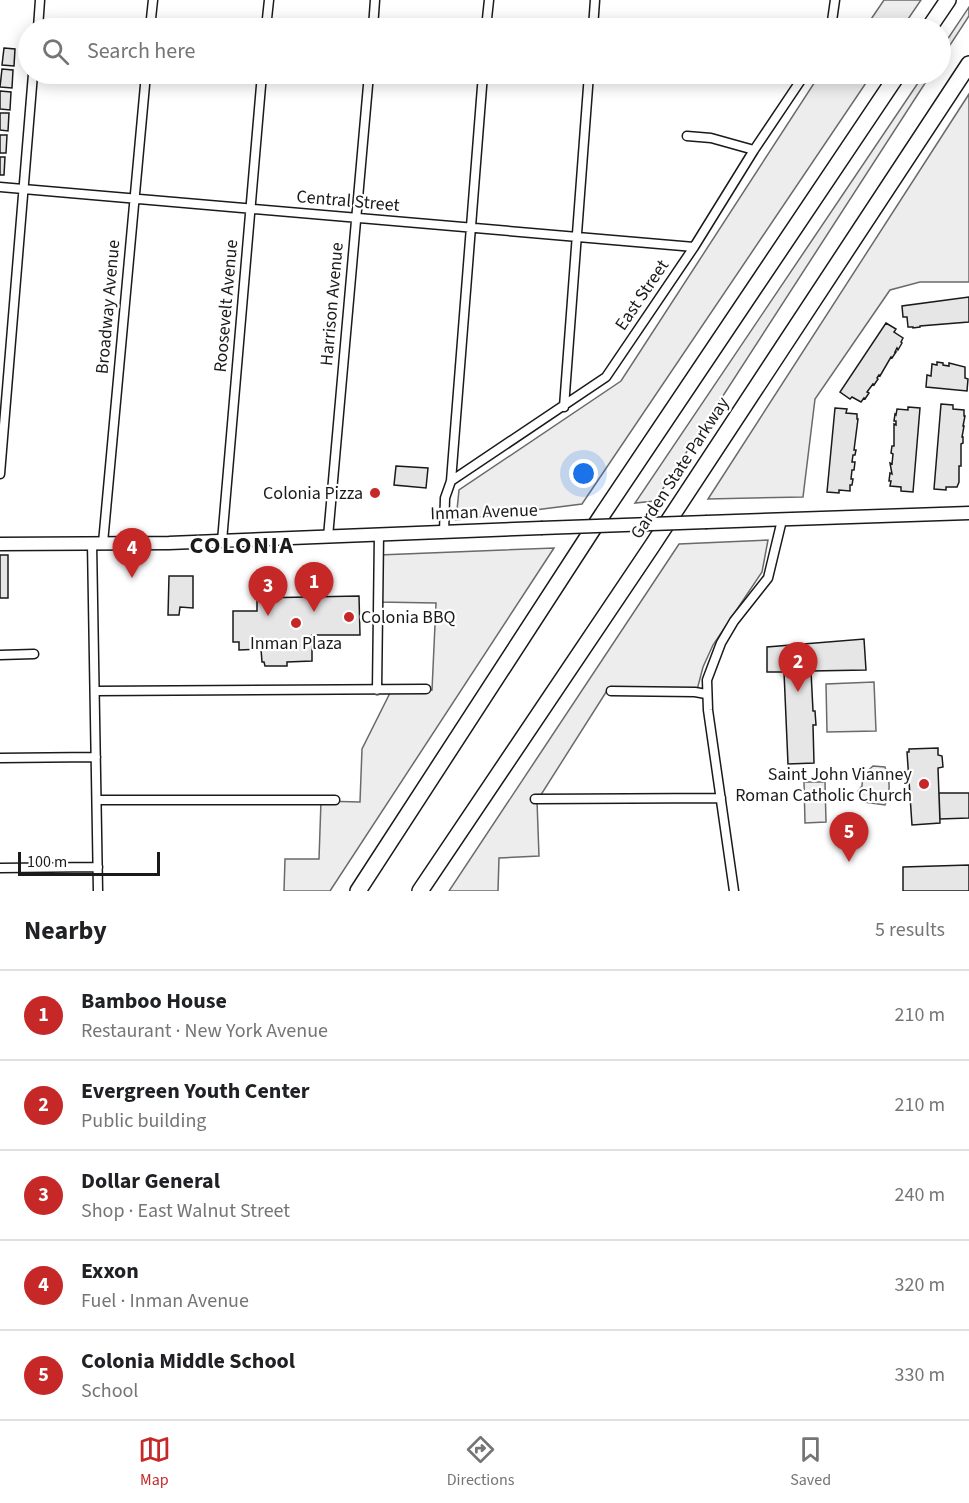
<!DOCTYPE html>
<html lang="en">
<head>
<meta charset="utf-8">
<style>
	:root { --surface:#fff; --page:#f6f6f6; --text:#202124; --muted:#757577; --line:#e0e0e0; --accent:#c62828 }
	body { margin:0; font-family:"Source Sans 3",sans-serif; background:var(--page); color:var(--text) }
	.scale { position:absolute; left:18px; bottom:15px; width:142px; box-sizing:border-box; padding-left:6px; border:3px solid #1a1a1a; border-top:0; font-size:16px; line-height:21px; white-space:nowrap; color:#1a1a1a; -webkit-text-stroke:4px #fff; paint-order:stroke }
	.you { position:absolute; left:584px; top:474px; width:21px; height:21px; margin:-15px; border:4px solid #fff; border-radius:50%; background:#1a73e8; box-shadow:0 0 0 9px #1a73e833 }
	.badge { display:grid; place-items:center; width:39px; height:39px; border-radius:50%; background:var(--accent); color:#fff; font-size:20px; font-weight:700 }
	.pin { position:absolute; translate:-50% -50px; filter:drop-shadow(0 2px 3px #0008) }
	.pin::after { content:''; position:absolute; top:32px; width:21px; height:18px; background:inherit; clip-path:polygon(0 0,100% 0,50% 100%) }
	.list { margin:0; padding:0; list-style:none }
	h2 { display:flex; justify-content:space-between; align-items:center; height:78px; margin:0; padding:0 24px; font-size:26px }
	h2 small { font-size:20px; font-weight:400; color:var(--muted) }
	.list li { display:grid; grid-template-columns:39px 1fr auto; gap:18px; align-items:center; box-sizing:border-box; height:90px; padding:0 24px; border-top:2px solid var(--line) }
	.list b { display:block; font-size:22px; white-space:nowrap }
	.list p { margin:0; font-size:20px; white-space:nowrap; color:var(--muted) }
	.list em { font-size:20px; font-style:normal; color:var(--muted) }
	.icon { flex:none; width:33px; height:33px; fill:none; stroke:currentColor; stroke-width:2; stroke-linecap:round; stroke-linejoin:round }
	.map { position:relative; flex:none; width:969px; height:891px; overflow:hidden }
	.search { position:absolute; background:var(--surface); box-shadow:0 3px 15px #0003; left:18px; right:18px; top:18px; height:66px; display:flex; align-items:center; gap:15px; box-sizing:border-box; padding:0 21px; border-radius:33px; color:var(--muted); font-size:22px }
	.sheet { height:528px; background:var(--surface) }
	nav { display:flex; justify-content:space-around; align-items:center; box-sizing:border-box; height:84px; border-top:2px solid var(--line); background:var(--surface); font-size:16px; color:var(--muted) }
	nav a { display:grid; justify-items:center; gap:3px }
	nav .on { color:var(--accent) }
	.map>svg:first-child { display:block }
	.green { fill:#ededed; stroke:#6a6a6a; stroke-width:1.5 }
	.building { fill:#e6e6e6; stroke:#1a1a1a; stroke-width:1.5 }
	.lines { fill:none; stroke-linecap:round; stroke-linejoin:round }
	.street-casing { stroke:#1a1a1a; stroke-width:11 }
	.secondary-casing { stroke:#1a1a1a; stroke-width:15 }
	.highway-casing { stroke:#1a1a1a; stroke-width:18 }
	.street { stroke:#fff; stroke-width:8 }
	.secondary { stroke:#fff; stroke-width:12 }
	.highway { stroke:#fff; stroke-width:15 }
	.secondary-bridge-casing { stroke:#1a1a1a; stroke-width:15; stroke-linecap:butt }
	.secondary-bridge { stroke:#fff; stroke-width:12 }
	.poi-dot { fill:#c62828; stroke:#fff; stroke-width:2 }
	.labels { text-anchor:middle; dominant-baseline:central; stroke-width:4.5; stroke-linejoin:round; paint-order:stroke }
	.street-label { font-size:18px; fill:#1a1a1a; stroke:#fff }
	.poi-label { font-size:18px; fill:#1a1a1a; stroke:#fff; text-anchor:end }
	.district-label { font-size:24px; font-weight:bold; letter-spacing:1.5px; fill:#1a1a1a; stroke:#fff }
</style>
</head>
<body>
<div class="map">
<svg width="969" height="891" viewBox="0 0 969 891">
	<rect width="100%" height="100%" fill="#fff"/>
	<path class="green" d="M884 0H921L902 28H865Z
		M969 7V16L941 59V49Z
		M820 74H872L582 504 456 520 459 490 621 381Z
		M924 74H931L655 501 635 503Z
		M969 94V282H920L890 290 815 399 803 497 708 499Z
		M768 540 762 572 713 645 703 667 697 690 608 689 537 801 539 856 499 858 498 891H449L679 544Z
		M554 548 330 891H284L285 859H319L321 801 360 802 362 749 391 691 432 690 436 603 378 602 379 555Z
		M874 682 876 731 827 732 826 684Z
		M873 766 885 767C890 781 891 791 885 805L864 802 858 791 862 786 863 775Z
		M804 782H825L826 822 805 823Z"/>
	<path class="building" d="M4 48 15 49 14 66 2 65Z
		M2 69 13 70 12 88 0 87Z
		M0 91 11 92 10 110 0 109Z
		M0 113H9L8 131 0 130Z
		M0 135H7L6 153H0Z
		M0 157H5L4 175H0Z
		M969 297V322L920 326V327L913 328V327H908L907 317H903L902 306Z
		M886 323 896 329 894 332 903 338 901 342 902 343 898 350 897 348 895 352H896L892 358 891 357 880 376 879 375 877 378 878 379 874 385 873 384 867 392 869 393 865 399 864 398 861 402 852 397 850 399 840 392Z
		M937 362 943 363V365L949 366V363L965 367V378L968 379 967 391 926 387 927 375 931 376 932 364 937 365Z
		M941 404 953 405V409L964 410V416H965L963 426H964L962 437H963V443L961 444V466H959V482L957 487H946V490L934 489Z
		M908 407 920 408 913 492 901 491V487L890 486 891 481H889L890 473 892 474 890 463 892 464 893 454 891 453 892 446H894V424L896 425V421H894L895 414 896 415 897 409 908 410Z
		M835 408 847 409 846 413 857 414V419H858L854 450H856L855 455H853L852 462H855L854 470H852L851 479H853L852 485H850V491L839 490V493L827 492Z
		M396 466 428 468 426 488 394 485Z
		M0 555H8V598H0Z
		M169 576H193V608L180 607 179 615H168Z
		M359 596 360 635H312V661L287 662V666H265L264 662H262L261 649 239 650V642H233V611H257V598Z
		M864 639 866 670 811 671 813 711H815L816 725H813L814 763 788 764 784 672H767V647Z
		M938 748V755L942 756 943 767 938 768 940 823 912 825 907 752H909V749Z
		M939 793H969V818L940 819Z
		M969 865V891H903V867Z"/>
	<g class="lines">
		<g class="street-casing">
			<path id="street" d="M38 28 40 0
				M150 28 153 0
				M266 28 269 0
				M373 28 375 0
				M486 28 489 0
				M593 28 595 0
				M831 28 835 0
				M687 136 711 138 754 150
				M0 187 694 247
				M564 407 589 74
				M0 474 33 74
				M451 481 606 377 694 247 754 150 805 74
				M444 533 445 498 451 481 483 74
				M328 537 369 74
				M222 541 262 74
				M92 543 98 891
				M103 543 146 74
				M0 655 34 654
				M377 690 379 534
				M95 691 426 689
				M611 691 695 692 706 694
				M0 758 96 757
				M535 799 721 798
				M97 800H335
				M0 868 98 867
				M734 891 708 710 707 680 721 643 734 621 768 578 782 520"/>
		</g>
		<g class="secondary-casing">
			<path id="secondary" d="M707 522 969 513
				M0 544 169 543 541 528"/>
		</g>
		<g class="highway-casing">
			<path id="highway" d="M929 28 948 0
				M358 891 602 515 898 74
				M420 891 652 546 969 64"/>
		</g>
		<use href="#street" class="street"/>
		<use href="#secondary" class="secondary"/>
		<use href="#highway" class="highway"/>
		<g class="secondary-bridge-casing">
			<path id="secondary-bridge" d="M541 528 707 522"/>
		</g>
		<use href="#secondary-bridge" class="secondary-bridge"/>
	</g>
	<g class="poi-dot">
		<circle cx="375" cy="493" r="6"/>
		<circle cx="349" cy="617" r="6"/>
		<circle cx="296" cy="623" r="6"/>
		<circle cx="924" cy="784" r="6"/>
	</g>
	<g class="labels">
		<g class="street-label">
			<text transform="translate(348 201) rotate(5)">Central Street</text>
			<text transform="translate(642 295) rotate(-56)">East Street</text>
			<text transform="translate(332 304) rotate(-85)">Harrison Avenue</text>
			<text transform="translate(226 306) rotate(-85)">Roosevelt Avenue</text>
			<text transform="translate(108 307) rotate(-85)">Broadway Avenue</text>
			<text transform="translate(680 468) rotate(-57)">Garden State Parkway</text>
			<text transform="translate(484 512) rotate(-2)">Inman Avenue</text>
		</g>
		<g class="poi-label">
			<text x="363" y="493">Colonia Pizza</text>
			<text x="361" y="617" text-anchor="start">Colonia BBQ</text>
			<text x="296" y="643" text-anchor="middle">Inman Plaza</text>
			<text x="912" y="774">Saint John Vianney<tspan x="912" dy="21">Roman Catholic Church</tspan></text>
		</g>
		<g class="district-label">
			<text x="242" y="545">COLONIA</text>
		</g>
	</g>
</svg>
<div class="scale">100 m</div>
<div class="you"></div>
<div class="pin badge" style="left:314px;top:612px">1</div>
<div class="pin badge" style="left:798px;top:692px">2</div>
<div class="pin badge" style="left:268px;top:616px">3</div>
<div class="pin badge" style="left:132px;top:578px">4</div>
<div class="pin badge" style="left:849px;top:862px">5</div>
<div class="search"><svg class="icon" aria-label="search" viewBox="0 0 24 24"><circle cx="10" cy="10" r="6"/><path d="M15 15l6 6"/></svg>Search here</div>
</div>
<section class="sheet">
<h2>Nearby<small>5 results</small></h2>
<ul class="list">
<li><span class="badge">1</span><div><b>Bamboo House</b><p>Restaurant · New York Avenue</p></div><em>210 m</em></li>
<li><span class="badge">2</span><div><b>Evergreen Youth Center</b><p>Public building</p></div><em>210 m</em></li>
<li><span class="badge">3</span><div><b>Dollar General</b><p>Shop · East Walnut Street</p></div><em>240 m</em></li>
<li><span class="badge">4</span><div><b>Exxon</b><p>Fuel · Inman Avenue</p></div><em>320 m</em></li>
<li><span class="badge">5</span><div><b>Colonia Middle School</b><p>School</p></div><em>330 m</em></li>
</ul>
</section>
<nav>
<a class="on"><svg class="icon" aria-label="map" viewBox="0 0 24 24"><path d="M3 6l6-2 6 2 6-2v14l-6 2-6-2-6 2zM9 4v14M15 6v14"/></svg>Map</a>
<a><svg class="icon" aria-label="directions" viewBox="0 0 24 24"><path d="M12 3l9 9-9 9-9-9zM9 14v-3h6M13 9l2 2-2 2"/></svg>Directions</a>
<a><svg class="icon" aria-label="saved" viewBox="0 0 24 24"><path d="M7 4h10v16l-5-4-5 4z"/></svg>Saved</a>
</nav>
</body>
</html>
